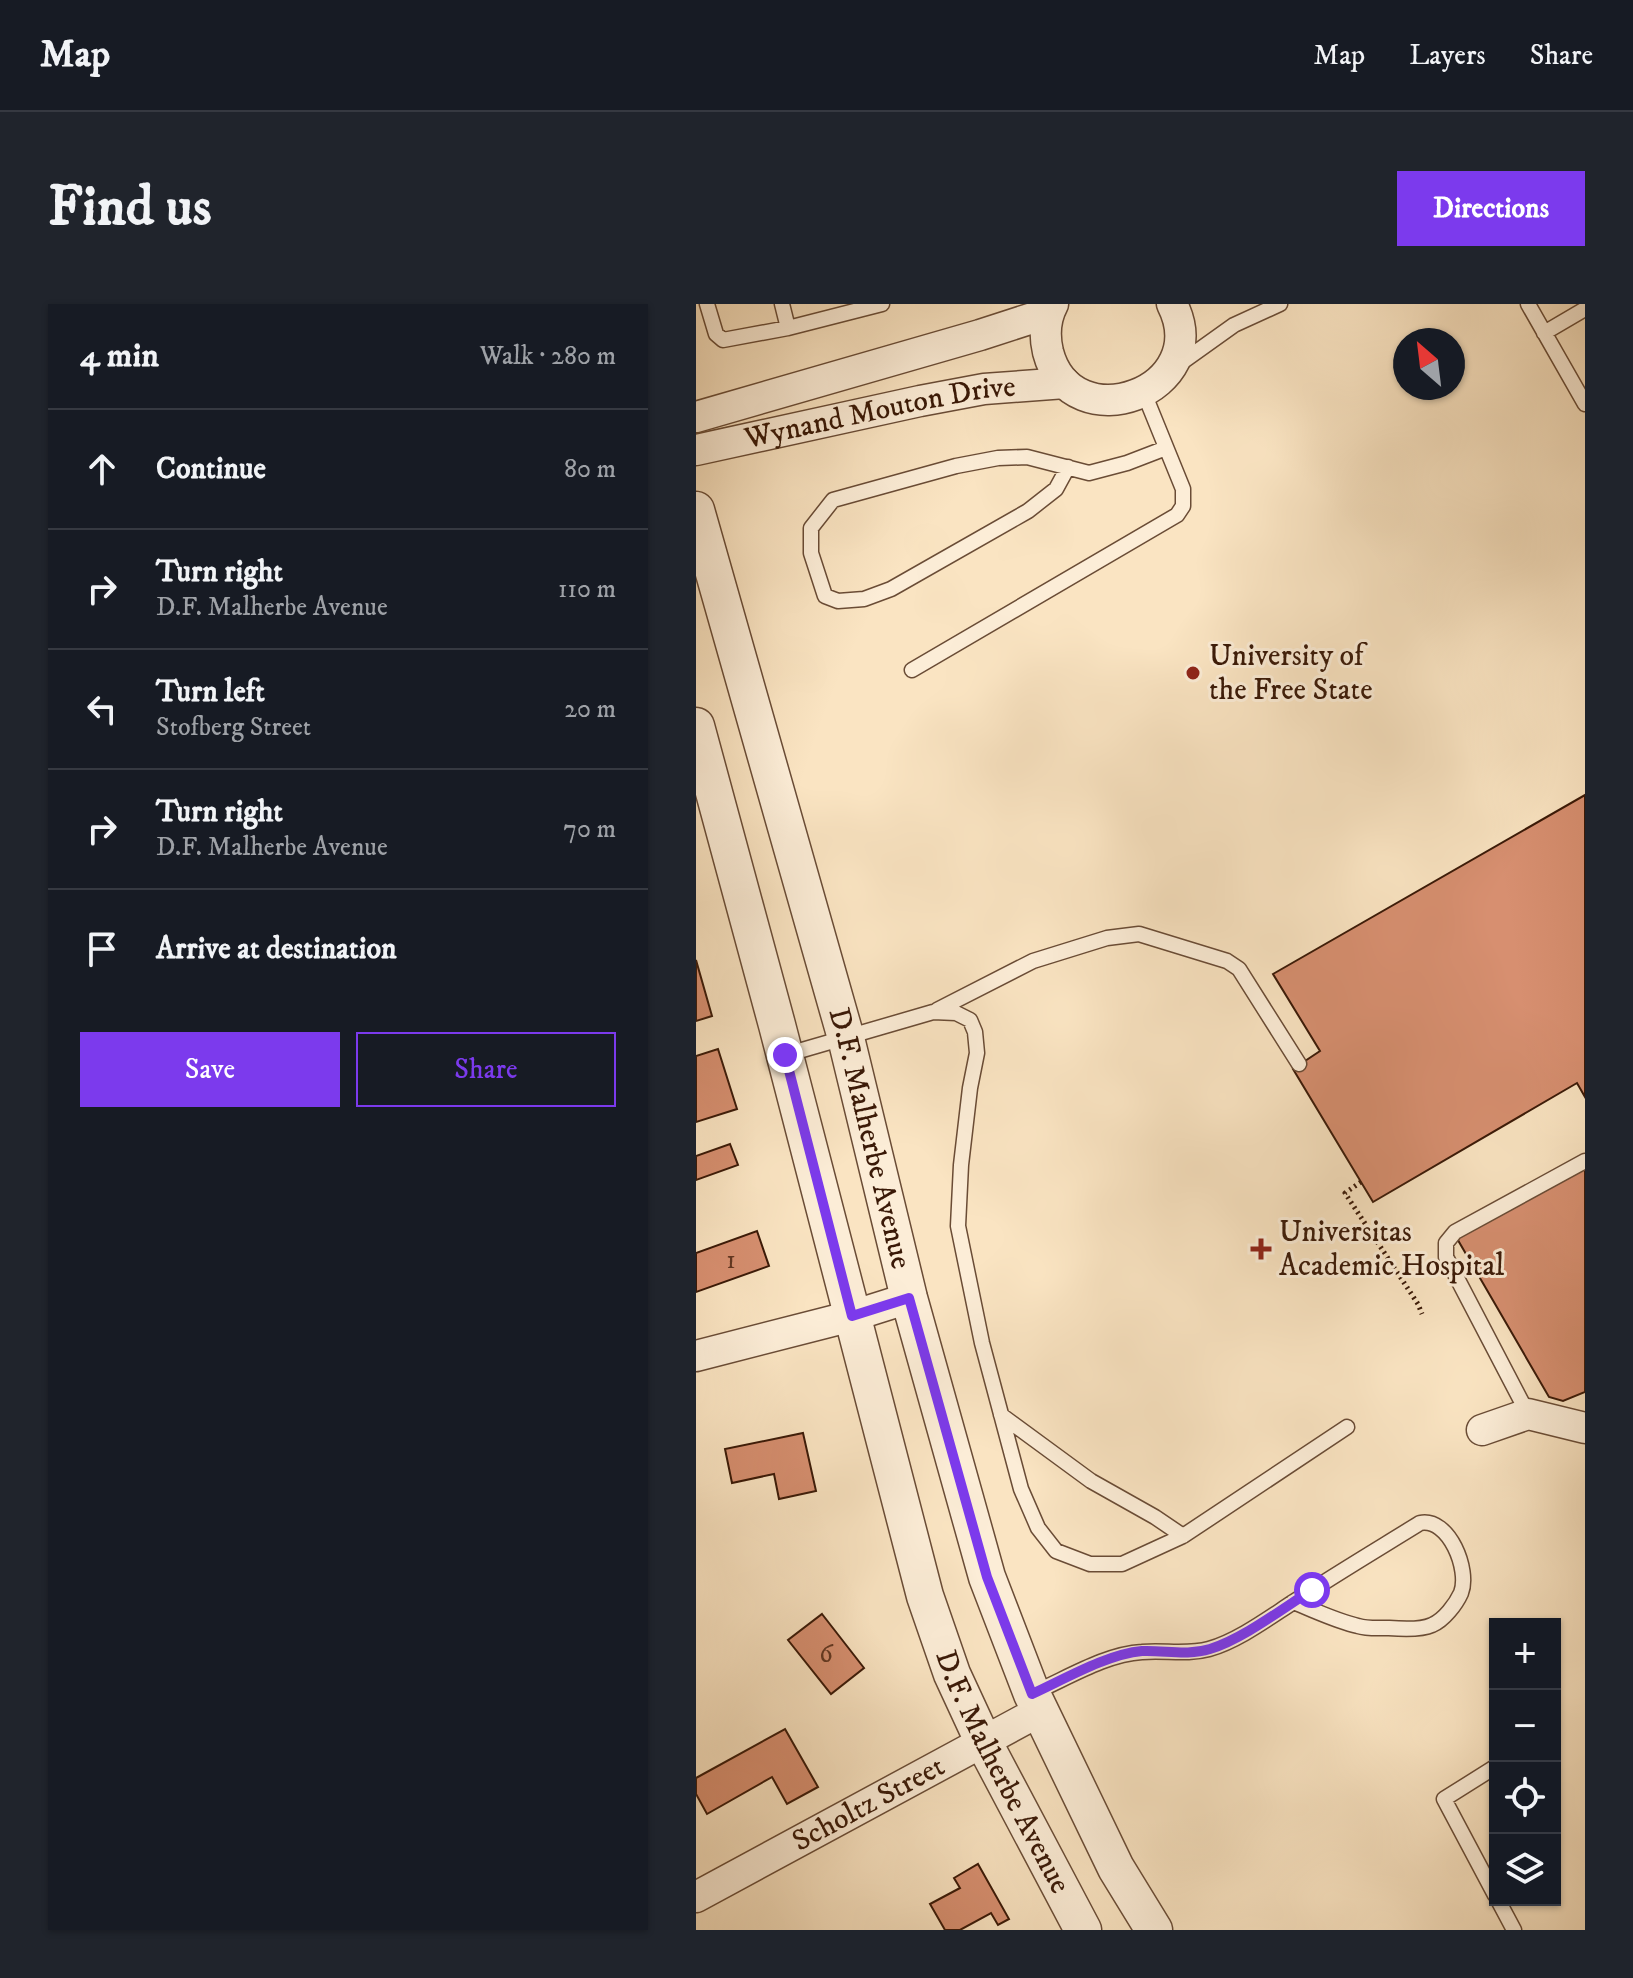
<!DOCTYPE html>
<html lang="en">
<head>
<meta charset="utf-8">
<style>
	:root { --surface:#171b24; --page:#20242c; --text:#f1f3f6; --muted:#9ea1a6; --line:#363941; --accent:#7c3aed }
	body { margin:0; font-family:"IM FELL DW Pica",serif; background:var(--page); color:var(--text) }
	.controls { position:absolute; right:24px; bottom:24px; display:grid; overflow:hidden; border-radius:0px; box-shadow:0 2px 6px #0004 }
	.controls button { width:72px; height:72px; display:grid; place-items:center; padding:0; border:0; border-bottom:2px solid var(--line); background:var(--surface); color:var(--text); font:40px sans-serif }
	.compass { position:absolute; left:697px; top:24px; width:72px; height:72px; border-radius:50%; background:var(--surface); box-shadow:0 2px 6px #0004; rotate:332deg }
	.stop { position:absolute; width:24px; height:24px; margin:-18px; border:6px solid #7c3aed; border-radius:50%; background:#fff }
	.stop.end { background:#7c3aed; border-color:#fff; box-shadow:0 2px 8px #0008 }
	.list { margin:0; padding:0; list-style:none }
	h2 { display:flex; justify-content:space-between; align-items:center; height:104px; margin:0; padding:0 32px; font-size:34px }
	h2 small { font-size:26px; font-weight:400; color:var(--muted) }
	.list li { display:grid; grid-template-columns:52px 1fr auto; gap:24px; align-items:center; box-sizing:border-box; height:120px; padding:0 32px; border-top:2px solid var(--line) }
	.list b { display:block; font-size:30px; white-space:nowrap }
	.list p { margin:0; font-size:26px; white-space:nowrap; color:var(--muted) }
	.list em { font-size:26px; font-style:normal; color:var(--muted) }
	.actions { display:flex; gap:16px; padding:24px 32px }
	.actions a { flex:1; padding:18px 0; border:2px solid var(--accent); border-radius:0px; text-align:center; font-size:28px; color:var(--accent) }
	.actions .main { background:var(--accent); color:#fff }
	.icon { flex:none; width:44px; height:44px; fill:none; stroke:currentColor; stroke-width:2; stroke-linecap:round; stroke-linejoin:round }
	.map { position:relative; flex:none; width:889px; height:1626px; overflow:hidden; border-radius:0px }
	header { display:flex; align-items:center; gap:48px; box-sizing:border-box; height:112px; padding:0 40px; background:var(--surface); border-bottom:2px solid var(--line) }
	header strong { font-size:38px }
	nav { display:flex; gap:44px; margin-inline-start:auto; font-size:28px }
	.intro { display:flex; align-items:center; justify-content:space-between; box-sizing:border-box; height:192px; padding:0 48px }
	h1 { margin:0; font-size:56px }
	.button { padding:20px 36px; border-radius:0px; background:var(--accent); color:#fff; font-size:28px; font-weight:700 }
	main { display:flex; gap:48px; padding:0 48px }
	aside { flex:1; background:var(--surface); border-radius:0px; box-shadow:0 2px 6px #0004 }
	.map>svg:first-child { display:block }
	.building { fill:#d78f70; stroke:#3a1907; stroke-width:2 }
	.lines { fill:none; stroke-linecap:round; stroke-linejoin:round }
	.service-casing { stroke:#6a4c36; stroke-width:17 }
	.minor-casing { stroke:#6a4c36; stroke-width:33 }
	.tertiary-casing { stroke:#6a4c36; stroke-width:39 }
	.path { stroke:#3a1907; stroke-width:5; stroke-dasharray:2 4; stroke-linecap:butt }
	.service { stroke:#fcedd7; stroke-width:14 }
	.minor { stroke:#fcedd7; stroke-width:30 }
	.tertiary { stroke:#fcedd7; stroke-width:36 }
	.route { stroke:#7c3aed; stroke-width:10 }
	.poi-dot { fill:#8f2418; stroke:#fcedd7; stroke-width:3 }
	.labels { text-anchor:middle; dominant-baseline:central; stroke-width:6; stroke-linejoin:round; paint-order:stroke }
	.number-label { font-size:26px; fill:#613621 }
	.street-label { font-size:30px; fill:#3a1907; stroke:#fcedd7 }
	.poi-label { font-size:30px; fill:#3a1907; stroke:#fcedd7; text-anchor:start }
</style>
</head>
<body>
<header>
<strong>Map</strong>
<nav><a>Map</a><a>Layers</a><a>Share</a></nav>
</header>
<div class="intro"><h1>Find us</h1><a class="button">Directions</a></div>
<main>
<aside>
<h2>4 min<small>Walk · 280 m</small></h2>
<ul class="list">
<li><svg class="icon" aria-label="ahead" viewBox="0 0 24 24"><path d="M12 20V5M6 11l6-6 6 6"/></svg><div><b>Continue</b></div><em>80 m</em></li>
<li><svg class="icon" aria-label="right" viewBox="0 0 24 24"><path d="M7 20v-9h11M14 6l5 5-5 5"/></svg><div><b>Turn right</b><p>D.F. Malherbe Avenue</p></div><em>110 m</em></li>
<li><svg class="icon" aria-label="left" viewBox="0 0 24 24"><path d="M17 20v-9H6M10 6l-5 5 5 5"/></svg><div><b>Turn left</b><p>Stofberg Street</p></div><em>20 m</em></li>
<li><svg class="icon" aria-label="right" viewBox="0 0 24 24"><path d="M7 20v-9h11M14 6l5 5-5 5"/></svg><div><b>Turn right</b><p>D.F. Malherbe Avenue</p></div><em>70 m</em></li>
<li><svg class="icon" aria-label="arrive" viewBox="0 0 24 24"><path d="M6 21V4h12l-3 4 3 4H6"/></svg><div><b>Arrive at destination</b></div></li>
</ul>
<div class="actions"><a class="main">Save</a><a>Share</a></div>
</aside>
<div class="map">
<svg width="889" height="1626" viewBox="0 0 889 1626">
	<rect width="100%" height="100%" fill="#fae4c2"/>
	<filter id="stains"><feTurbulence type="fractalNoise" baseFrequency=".0025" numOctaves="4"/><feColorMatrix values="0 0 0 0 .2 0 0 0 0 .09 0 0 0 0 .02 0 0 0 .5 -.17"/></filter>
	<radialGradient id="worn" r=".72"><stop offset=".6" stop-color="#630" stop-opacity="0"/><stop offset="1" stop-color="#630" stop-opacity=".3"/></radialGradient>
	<path class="building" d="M889 491V793L881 779 677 898 597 765 624 747 577 670Z
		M0 656 16 712 0 717Z
		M22 745 41 805 0 818V752Z
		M34 840 42 861 0 876V852Z
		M889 856V1088L867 1097 853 1093 759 931Z
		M61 927 73 962 0 988V949Z
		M107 1129 120 1187 83 1195 78 1170 36 1179 29 1145Z
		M126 1310 168 1364 135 1390 92 1336Z
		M89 1425 122 1483 91 1500 76 1473 11 1510 0 1490V1474Z
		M282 1560 313 1615 302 1621 295 1609 264 1626H249L234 1600 264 1584 258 1574Z"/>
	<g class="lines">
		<g class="service-casing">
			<path id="service" d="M11 0 20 30 27 36 92 24 186 0
				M86 0 92 24
				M832 0 889 100
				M848 29 889 5
				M482 61 538 21 584 0
				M372 163 360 185 332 207 195 285 168 295 142 297 129 292 115 249V224L137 196 260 162 302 154 331 153 393 169 431 159 470 144
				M216 366 481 211 487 202V185L448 89
				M241 706 337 657 411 634 443 630 531 657 543 665 603 760
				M89 751 237 708 260 709 274 716 279 728 281 749 274 784 265 861 262 922 286 1039 325 1185 342 1224 360 1247 394 1260H426L487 1232 651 1123
				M832 1110 750 953V939L759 928 889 857
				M305 1111 395 1177 459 1213 487 1232
				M337 1389C370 1375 409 1350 446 1348 469 1346 491 1351 513 1345 542 1337 574 1313 599 1297 640 1270 682 1245 724 1219 753 1213 774 1266 765 1289 760 1300 748 1316 736 1321 725 1326 705 1325 693 1324 683 1324 671 1325 662 1322 640 1317 618 1306 597 1298
				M799 1463 748 1495 799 1591
				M802 1596 818 1626"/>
		</g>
		<g class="minor-casing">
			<g id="minor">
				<path d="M357 0C349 15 348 31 352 48 376 140 520 86 476 0"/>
				<path d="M0 113 284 31 352 9"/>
				<path id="s1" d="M0 146 224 97 288 85 369 79"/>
				<path d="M0 1052 156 1012 213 994"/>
				<path d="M786 1126 832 1110 889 1124"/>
				<path id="s2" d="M0 1593 344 1407"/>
			</g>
		</g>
		<g class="tertiary-casing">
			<g id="tertiary">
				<path id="s3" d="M0 206 150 734 213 994 291 1273 336 1390 420 1564 458 1626"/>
				<path id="s4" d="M0 422 81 721 229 1292 256 1370 287 1437 387 1626"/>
			</g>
		</g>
		<path class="path" d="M665 878 649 889 722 1000 726 1010"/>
		<use href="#service" class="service"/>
		<use href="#minor" class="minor"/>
		<use href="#tertiary" class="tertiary"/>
	</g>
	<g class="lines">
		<path class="route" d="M89 751 156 1012 213 994 291 1273 336 1390C367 1376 411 1350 446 1347 469 1346 491 1352 514 1345 547 1335 587 1304 616 1286"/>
	</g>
	<g class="poi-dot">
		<circle cx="497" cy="369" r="8"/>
		<path d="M561 933h8v8h8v8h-8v8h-8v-8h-8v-8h8z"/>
	</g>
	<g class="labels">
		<g class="number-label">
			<text x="35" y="956">1</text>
			<text x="130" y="1350">6</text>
		</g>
		<g class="street-label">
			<text stroke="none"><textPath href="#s1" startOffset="188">Wynand Mouton Drive</textPath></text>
			<text stroke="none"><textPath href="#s3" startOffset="652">D.F. Malherbe Avenue</textPath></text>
			<text stroke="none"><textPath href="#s4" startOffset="1092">D.F. Malherbe Avenue</textPath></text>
			<text stroke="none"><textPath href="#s2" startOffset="196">Scholtz Street</textPath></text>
		</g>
		<g class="poi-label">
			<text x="513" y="352">University of<tspan x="513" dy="34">the Free State</tspan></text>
			<text x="583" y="928">Universitas<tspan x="583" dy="34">Academic Hospital</tspan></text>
		</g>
	</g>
	<rect width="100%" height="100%" filter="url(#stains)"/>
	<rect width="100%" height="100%" fill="url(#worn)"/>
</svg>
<div class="controls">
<button>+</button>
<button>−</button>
<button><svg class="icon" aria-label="locate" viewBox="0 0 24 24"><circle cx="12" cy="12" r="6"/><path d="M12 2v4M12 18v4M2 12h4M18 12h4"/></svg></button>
<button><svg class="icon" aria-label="layers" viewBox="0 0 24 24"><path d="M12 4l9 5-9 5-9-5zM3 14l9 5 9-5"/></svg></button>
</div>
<svg class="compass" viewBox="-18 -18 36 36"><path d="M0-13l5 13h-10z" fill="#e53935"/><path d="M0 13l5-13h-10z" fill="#9ea1a6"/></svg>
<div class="stop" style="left:616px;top:1286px"></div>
<div class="stop end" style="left:89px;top:751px"></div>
</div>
</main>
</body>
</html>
